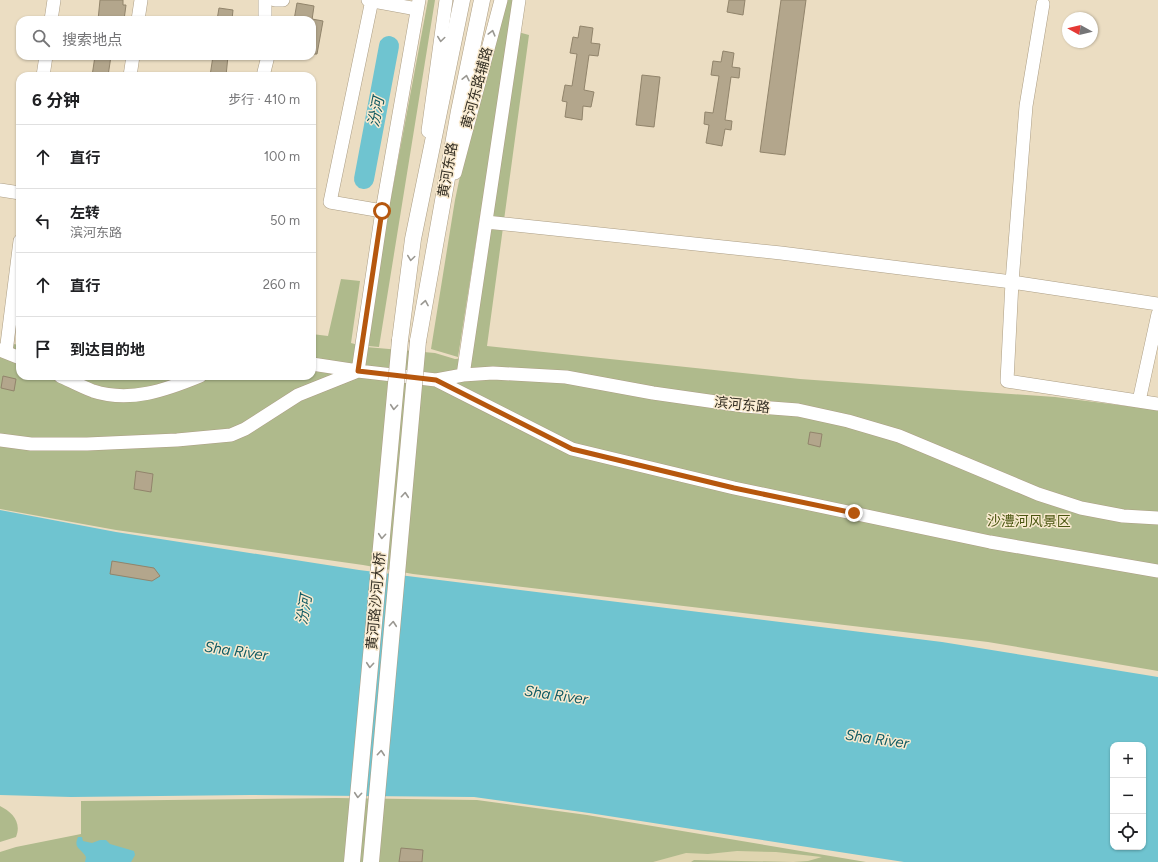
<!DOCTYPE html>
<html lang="zh">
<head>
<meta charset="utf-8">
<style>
	:root { --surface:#fff; --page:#f6f6f6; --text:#202124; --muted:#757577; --line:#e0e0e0 }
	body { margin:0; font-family:Figtree,"Noto Sans SC",sans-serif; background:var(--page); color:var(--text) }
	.controls { position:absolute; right:12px; bottom:12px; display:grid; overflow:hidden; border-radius:8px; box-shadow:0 1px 3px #0004 }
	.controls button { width:36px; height:36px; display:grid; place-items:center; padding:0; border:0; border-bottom:1px solid var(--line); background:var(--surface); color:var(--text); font:20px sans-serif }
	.compass { position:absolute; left:1062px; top:12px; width:36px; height:36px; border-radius:50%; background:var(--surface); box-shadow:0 1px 3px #0004; rotate:278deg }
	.stop { position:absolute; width:12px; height:12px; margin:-9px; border:3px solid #b6570e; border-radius:50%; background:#fff }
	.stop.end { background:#b6570e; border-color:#fff; box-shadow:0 1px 4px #0008 }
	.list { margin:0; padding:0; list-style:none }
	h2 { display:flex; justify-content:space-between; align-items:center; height:52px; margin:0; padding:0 16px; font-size:17px }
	h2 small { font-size:13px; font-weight:400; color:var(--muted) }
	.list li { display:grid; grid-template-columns:26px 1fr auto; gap:12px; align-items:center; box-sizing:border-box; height:64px; padding:0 16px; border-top:1px solid var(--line) }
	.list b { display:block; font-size:15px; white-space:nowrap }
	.list p { margin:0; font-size:13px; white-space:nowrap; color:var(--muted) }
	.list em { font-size:13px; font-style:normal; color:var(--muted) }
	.icon { flex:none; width:22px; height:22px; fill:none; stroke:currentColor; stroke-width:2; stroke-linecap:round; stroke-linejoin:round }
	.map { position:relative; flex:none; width:1158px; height:862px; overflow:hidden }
	.search { position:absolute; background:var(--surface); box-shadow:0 1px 3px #0004; left:16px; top:16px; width:300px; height:44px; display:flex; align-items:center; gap:10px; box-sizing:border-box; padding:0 14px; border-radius:12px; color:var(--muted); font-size:15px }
	.panel { position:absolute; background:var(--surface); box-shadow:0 1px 3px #0004; left:16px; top:72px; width:300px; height:308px; border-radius:12px }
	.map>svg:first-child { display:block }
	.green { fill:#afba8c }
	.sand { fill:#dfd5b0 }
	.water { fill:#6fc4d0; fill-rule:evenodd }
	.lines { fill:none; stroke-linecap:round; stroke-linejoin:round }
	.river { stroke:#6fc4d0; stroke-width:20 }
	.building { fill:#b3a68c; stroke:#91846b }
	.minor-casing { stroke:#ac9e85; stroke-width:14 }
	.major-casing { stroke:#ac9e85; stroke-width:17 }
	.minor { stroke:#fff; stroke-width:13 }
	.major { stroke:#fff; stroke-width:16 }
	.major-bridge-casing { stroke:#ac9e85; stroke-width:17; stroke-linecap:butt }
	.major-bridge { stroke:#fff; stroke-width:16 }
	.oneway { stroke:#9a9892 }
	.route { stroke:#b6570e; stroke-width:5 }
	.labels { text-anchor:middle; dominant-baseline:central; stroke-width:3; stroke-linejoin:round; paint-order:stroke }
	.street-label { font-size:14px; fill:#353025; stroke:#f9eacf }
	.park-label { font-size:14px; fill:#4a5610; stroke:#f9eacf }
	.water-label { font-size:15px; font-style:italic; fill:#115b63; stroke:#f9eacf }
</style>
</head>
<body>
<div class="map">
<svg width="1158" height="862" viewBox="0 0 1158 862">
	<rect width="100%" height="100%" fill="#ebddc2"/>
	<path class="green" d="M428 0H435L379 347 368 346 384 235Z
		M503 0H514L458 357 431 349 455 200 472 119Z
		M518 32 529 35 487 346 800 379 1055 397 1158 410V671L988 642 413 574 363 565 116 530 0 509V342L20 345V376H312V334L328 336 341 279 360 281 351 343 366 347 435 353 455 359 469 358Z
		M336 798 477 800 587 815 866 862H0V852L16 847 81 834V801Z
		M0 806C12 812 22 822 16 837L0 842Z"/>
	<path class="sand" d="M737 851 776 852 822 857 808 861 793 862 694 860 691 862H653L686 853 708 854Z"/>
	<path class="water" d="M0 510 116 532 359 570 942 642 1158 677V862H904L589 813 474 797 250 795 71 797 0 795ZM1113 745H1143V847H1113Z
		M78 837H82L83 841 92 843 100 840H106L110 844 134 851 135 855 131 862H85L86 857C81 848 73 849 78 837Z"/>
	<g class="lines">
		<path class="river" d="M364 179 389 46"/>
	</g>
	<path class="building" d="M100 0H123V5H126L124 20H98Z
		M729 0H745L743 15 727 12Z
		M781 0H806L785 155 760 152Z
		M297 3 314 6 312 20H294Z
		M219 8 233 10 232 20H217Z
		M312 19 323 21 317 54H312Z
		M580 26 593 28 591 43 600 44 598 56 589 55 584 90 594 92 591 107 583 106 582 120 565 117 567 102 562 101 565 85 572 86 577 54 570 53 573 37 578 38Z
		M723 51 734 53 732 67 740 68 739 78 731 77 725 120 732 121 731 130 725 129 722 146 706 143 709 125 704 124 705 112 713 113 719 76 711 75 713 61 721 62Z
		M95 56H111L108 76H92Z
		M213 56H228L226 76H210Z
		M642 75 660 77 654 127 636 125Z
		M3 376 16 379 14 391 1 388Z
		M810 432 822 434 820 447 808 444Z
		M136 471 153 474 151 492 134 489Z
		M112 561 154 568 160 576 152 581 110 574Z
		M401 848 423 850 422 862H399Z"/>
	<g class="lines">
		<g class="minor-casing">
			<path id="minor" d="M275 0H283
				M368 0 417 9
				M372 0 330 202 382 211
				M1043 4 1026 106 1012 282 1007 381 1158 404
				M51 20 54 0
				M138 20 141 0
				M265 20V0
				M43 76 46 56
				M130 76 133 56
				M263 76 268 56
				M428 131 446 0
				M455 173 501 0
				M0 190 20 193
				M486 222 781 253 1012 282 1158 304
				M0 350 20 358
				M6 352 20 241
				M312 364 358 371 436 380 463 375 493 373 566 377 653 393 744 406 798 410 848 421 899 436 1038 494 1081 508 1123 516 1158 518
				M463 375 519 0
				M60 376C71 381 82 387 93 391 130 403 166 390 200 376
				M436 380 572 449 734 488 990 542 1158 571
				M1139 401 1158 314
				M0 440 31 444H87L177 440 231 435 245 429 298 395 358 371 382 211 419 0"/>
		</g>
		<g class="major-casing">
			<path id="major" d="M400 340 413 239 462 0
				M418 341 459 111 482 0"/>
		</g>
		<use href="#minor" class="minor"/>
		<use href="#major" class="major"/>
		<g class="major-bridge-casing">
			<path id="major-bridge" d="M352 862 400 340
				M371 862 418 341"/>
		</g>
		<use href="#major-bridge" class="major-bridge"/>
	</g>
	<defs><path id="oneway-chevron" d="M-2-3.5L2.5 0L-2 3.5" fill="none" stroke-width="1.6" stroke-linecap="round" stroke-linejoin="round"/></defs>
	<g class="oneway">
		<use href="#oneway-chevron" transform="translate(492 33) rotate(-75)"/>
		<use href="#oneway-chevron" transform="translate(441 39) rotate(98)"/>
		<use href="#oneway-chevron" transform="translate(466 78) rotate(-78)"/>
		<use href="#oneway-chevron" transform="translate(411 258) rotate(98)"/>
		<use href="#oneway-chevron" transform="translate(425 303) rotate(-80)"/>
		<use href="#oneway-chevron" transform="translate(394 407) rotate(95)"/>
		<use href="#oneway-chevron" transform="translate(405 495) rotate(-85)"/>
		<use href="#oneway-chevron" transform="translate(382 536) rotate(95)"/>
		<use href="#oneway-chevron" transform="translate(393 624) rotate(-85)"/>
		<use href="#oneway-chevron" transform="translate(370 665) rotate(95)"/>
		<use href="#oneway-chevron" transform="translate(381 753) rotate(-85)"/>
		<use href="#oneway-chevron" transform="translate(358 795) rotate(95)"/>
	</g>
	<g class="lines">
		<path class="route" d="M382 211 358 371 436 380 572 449 734 488 854 513"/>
	</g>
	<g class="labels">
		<g class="street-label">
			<text transform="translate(477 88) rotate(-75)">黄河东路辅路</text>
			<text transform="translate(448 170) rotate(-80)">黄河东路</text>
			<text transform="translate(742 405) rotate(6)">滨河东路</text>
			<text transform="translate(376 601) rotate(-85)">黄河路沙河大桥</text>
		</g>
		<g class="park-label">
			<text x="1029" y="521">沙澧河风景区</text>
		</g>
		<g class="water-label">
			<text transform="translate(376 112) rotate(-79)">汾河</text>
			<text transform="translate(304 610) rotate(-81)">汾河</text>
			<text transform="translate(236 651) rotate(8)">Sha River</text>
			<text transform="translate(556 695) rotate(8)">Sha River</text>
			<text transform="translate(877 739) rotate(8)">Sha River</text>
		</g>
	</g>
</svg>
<div class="controls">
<button>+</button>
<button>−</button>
<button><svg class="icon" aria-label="locate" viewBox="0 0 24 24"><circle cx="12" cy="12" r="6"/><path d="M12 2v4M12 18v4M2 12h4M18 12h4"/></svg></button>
</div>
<svg class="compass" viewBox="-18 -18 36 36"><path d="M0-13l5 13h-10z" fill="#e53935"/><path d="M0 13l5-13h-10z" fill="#757577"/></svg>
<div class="stop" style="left:382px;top:211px"></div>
<div class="stop end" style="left:854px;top:513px"></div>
<div class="search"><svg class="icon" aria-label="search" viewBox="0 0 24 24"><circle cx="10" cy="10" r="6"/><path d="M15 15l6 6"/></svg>搜索地点</div>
<section class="panel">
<h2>6 分钟<small>步行 · 410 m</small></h2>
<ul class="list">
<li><svg class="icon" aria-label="ahead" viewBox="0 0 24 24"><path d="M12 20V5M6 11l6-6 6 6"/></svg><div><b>直行</b></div><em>100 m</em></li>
<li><svg class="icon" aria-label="left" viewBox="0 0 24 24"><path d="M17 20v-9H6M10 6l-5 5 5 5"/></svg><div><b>左转</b><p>滨河东路</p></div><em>50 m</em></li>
<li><svg class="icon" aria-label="ahead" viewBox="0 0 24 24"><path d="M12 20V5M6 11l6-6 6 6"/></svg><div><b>直行</b></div><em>260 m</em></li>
<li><svg class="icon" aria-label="arrive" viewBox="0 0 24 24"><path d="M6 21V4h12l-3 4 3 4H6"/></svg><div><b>到达目的地</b></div></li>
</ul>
</section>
</div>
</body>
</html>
